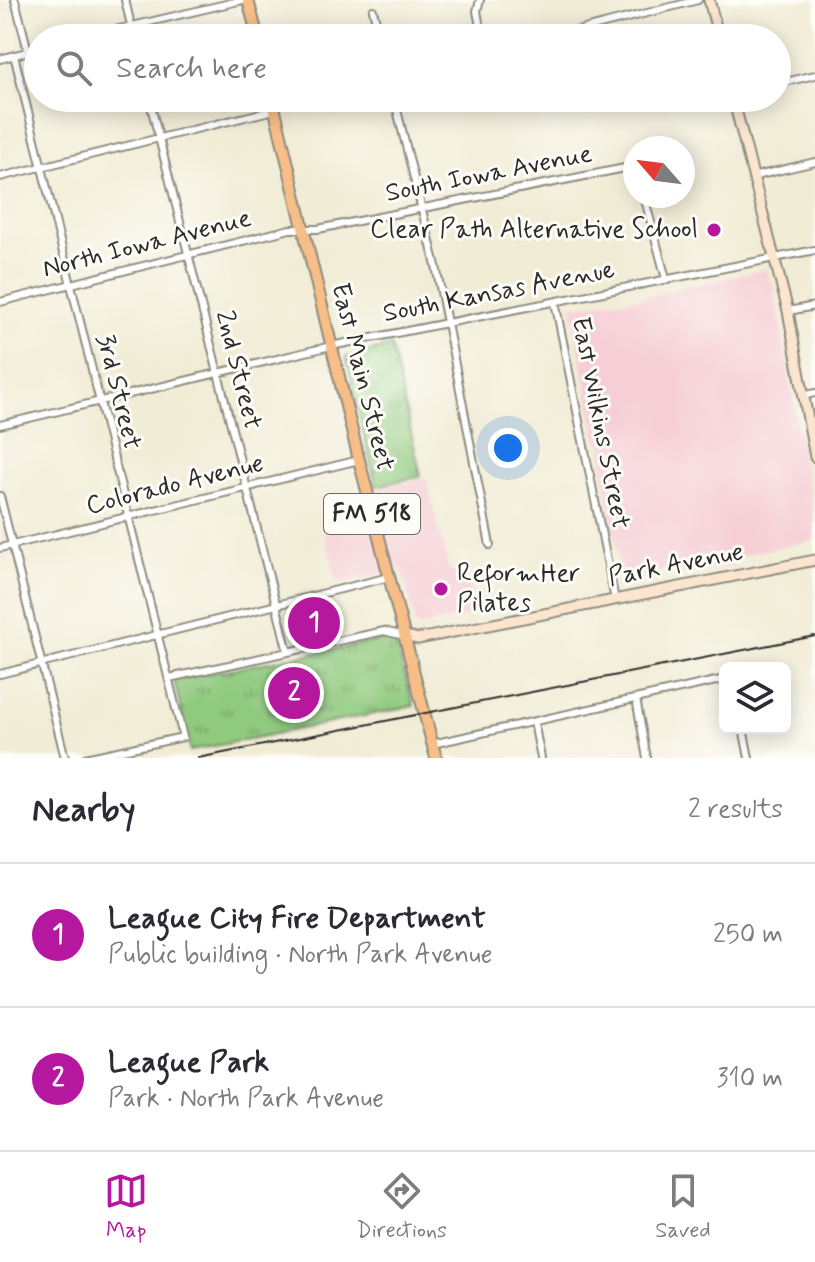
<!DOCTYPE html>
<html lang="en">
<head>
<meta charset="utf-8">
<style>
	:root { --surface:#fff; --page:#f2f2f3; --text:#2b2b33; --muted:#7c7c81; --line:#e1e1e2; --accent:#b5179e }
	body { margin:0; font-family:Mynerve,sans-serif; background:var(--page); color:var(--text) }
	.controls { position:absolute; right:24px; bottom:24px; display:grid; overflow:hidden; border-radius:12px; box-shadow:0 4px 20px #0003 }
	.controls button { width:72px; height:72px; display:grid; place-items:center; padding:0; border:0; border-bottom:2px solid var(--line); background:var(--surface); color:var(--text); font:40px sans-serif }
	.compass { position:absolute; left:623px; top:136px; width:72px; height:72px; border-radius:50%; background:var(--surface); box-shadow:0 4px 20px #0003; rotate:298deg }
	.you { position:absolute; left:508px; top:448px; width:28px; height:28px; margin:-20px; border:6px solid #fff; border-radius:50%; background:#1a73e8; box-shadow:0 0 0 12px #1a73e833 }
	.badge { display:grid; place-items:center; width:52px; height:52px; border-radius:50%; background:var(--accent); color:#fff; font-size:26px; font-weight:700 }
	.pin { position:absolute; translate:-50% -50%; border:4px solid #fff; box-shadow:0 2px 8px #0006 }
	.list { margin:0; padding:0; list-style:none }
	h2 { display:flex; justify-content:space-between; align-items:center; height:104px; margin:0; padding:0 32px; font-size:34px }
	h2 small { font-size:26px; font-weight:400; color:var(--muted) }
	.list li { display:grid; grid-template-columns:52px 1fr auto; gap:24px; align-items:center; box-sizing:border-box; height:144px; padding:0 32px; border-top:2px solid var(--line) }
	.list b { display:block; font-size:30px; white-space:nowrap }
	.list p { margin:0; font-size:26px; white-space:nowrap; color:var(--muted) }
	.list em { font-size:26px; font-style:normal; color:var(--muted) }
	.icon { flex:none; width:44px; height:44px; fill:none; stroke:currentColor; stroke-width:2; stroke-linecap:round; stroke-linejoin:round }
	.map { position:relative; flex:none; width:815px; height:758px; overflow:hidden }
	.search { position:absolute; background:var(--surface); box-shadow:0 4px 20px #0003; left:24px; right:24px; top:24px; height:88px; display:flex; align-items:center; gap:20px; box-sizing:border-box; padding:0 28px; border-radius:44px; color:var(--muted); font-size:30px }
	.sheet { height:392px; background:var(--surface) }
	nav { display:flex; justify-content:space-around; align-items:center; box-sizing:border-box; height:112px; border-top:2px solid var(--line); background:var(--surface); font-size:22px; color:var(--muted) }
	nav a { display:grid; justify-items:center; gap:4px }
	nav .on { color:var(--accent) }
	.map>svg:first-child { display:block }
	.built { fill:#f6cfd6 }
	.park { fill:url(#park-tufts); stroke:#5e7a54; stroke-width:2 }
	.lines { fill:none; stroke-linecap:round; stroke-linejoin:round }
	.street-casing { stroke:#8e8c80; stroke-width:10 }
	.secondary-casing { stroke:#8e8c80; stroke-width:13 }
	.primary-casing { stroke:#8e8c80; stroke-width:14 }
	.street { stroke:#fff; stroke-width:6 }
	.secondary { stroke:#fce5cf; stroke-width:9 }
	.primary { stroke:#f7be87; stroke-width:10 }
	.rail { stroke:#2b2b2b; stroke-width:2 }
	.poi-dot { fill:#b5179e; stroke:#fdfcf7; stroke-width:3 }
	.labels { text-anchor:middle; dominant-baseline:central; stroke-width:6; stroke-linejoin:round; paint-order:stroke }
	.shield { fill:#fdfcf7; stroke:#6a6a68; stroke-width:2 }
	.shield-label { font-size:24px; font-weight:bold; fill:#2b2b2b }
	.street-label { font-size:26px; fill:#2b2b2b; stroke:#fdfcf7 }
	.poi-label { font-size:26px; fill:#2b2b2b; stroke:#fdfcf7; text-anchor:end }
</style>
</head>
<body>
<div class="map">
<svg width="815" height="758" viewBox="0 0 815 758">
	<defs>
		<pattern id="park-tufts" width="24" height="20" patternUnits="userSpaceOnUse" patternTransform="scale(2)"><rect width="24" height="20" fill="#90ca7e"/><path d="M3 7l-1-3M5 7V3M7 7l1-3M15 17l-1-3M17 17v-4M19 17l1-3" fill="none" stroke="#76a467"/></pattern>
	</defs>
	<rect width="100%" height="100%" fill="#fdfcf7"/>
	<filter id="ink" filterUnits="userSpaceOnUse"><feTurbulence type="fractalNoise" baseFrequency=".0125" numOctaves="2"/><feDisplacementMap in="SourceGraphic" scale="16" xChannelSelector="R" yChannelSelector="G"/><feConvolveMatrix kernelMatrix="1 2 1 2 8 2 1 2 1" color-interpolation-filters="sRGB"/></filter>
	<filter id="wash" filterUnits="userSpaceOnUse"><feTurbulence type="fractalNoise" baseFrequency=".006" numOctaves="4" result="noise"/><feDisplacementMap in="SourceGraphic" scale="32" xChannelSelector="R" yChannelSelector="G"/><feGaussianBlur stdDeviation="1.8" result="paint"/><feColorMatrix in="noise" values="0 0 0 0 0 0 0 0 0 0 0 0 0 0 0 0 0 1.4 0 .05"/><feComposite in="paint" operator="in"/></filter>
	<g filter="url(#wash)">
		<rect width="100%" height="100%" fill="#f1ecd5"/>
		<path class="built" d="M766 269 774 288 815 522V540L733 557 734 564 678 575 676 568 622 578 602 471V444L597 443 571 306 639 298Z
			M426 478 450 572 466 569 475 615 416 627 402 569 338 584 322 523 380 508 375 489Z"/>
		<path class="park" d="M391 346 421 476 376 486 346 357Z
			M394 638 414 706 190 751 174 680Z"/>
	</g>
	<g filter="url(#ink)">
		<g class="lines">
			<g class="street-casing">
				<path id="street" d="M15 0 28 51
					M125 0 134 38
					M480 0 477 11 482 38
					M373 10 380 38
					M81 38 243 0
					M549 38 698 0
					M14 55 183 737 85 758
					M0 59 38 49
					M777 84 815 75
					M149 98 288 652
					M394 98 436 266 490 545
					M0 177 274 110
					M752 177 815 162
					M644 196 666 279
					M0 302 290 229H318L635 166
					M555 302 615 600
					M788 311 815 306
					M802 396 815 393
					M0 425 331 346 815 250
					M0 496 65 758
					M0 548 359 460
					M0 674 389 577
					M169 678 384 631 404 636
					M636 699 647 758
					M534 722 541 758
					M743 728 749 758
					M432 744 725 679"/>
			</g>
			<g class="secondary-casing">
				<path id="secondary" d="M709 0 719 38
					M733 98 788 311 815 457
					M405 636 418 639 815 560"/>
			</g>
			<g class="primary-casing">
				<path id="primary" d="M248 0 258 38
					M272 98 359 460 436 758"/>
			</g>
			<use href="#street" class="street"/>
			<use href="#secondary" class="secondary"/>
			<use href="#primary" class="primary"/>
			<path class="rail" d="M198 758 815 636"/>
		</g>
	</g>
	<g class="poi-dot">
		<circle cx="714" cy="230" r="8"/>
		<circle cx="441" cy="589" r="8"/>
	</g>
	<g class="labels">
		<rect class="shield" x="324" y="494" width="96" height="40" rx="6"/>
		<g class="shield-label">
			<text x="372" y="514">FM 518</text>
		</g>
		<g class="street-label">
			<text transform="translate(489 174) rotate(-11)">South Iowa Avenue</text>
			<text transform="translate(147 244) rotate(-14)">North Iowa Avenue</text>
			<text transform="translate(499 292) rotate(-11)">South Kansas Avenue</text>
			<text transform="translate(238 370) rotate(76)">2nd Street</text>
			<text transform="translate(362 377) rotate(76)">East Main Street</text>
			<text transform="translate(118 392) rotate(76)">3rd Street</text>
			<text transform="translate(600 423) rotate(79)">East Wilkins Street</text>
			<text transform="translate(175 485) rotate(-14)">Colorado Avenue</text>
			<text transform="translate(676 565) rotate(-11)">Park Avenue</text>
		</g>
		<g class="poi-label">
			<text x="698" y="230">Clear Path Alternative School</text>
			<text x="457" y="574" text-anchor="start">ReformHer<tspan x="457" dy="30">Pilates</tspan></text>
		</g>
	</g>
</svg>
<div class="controls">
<button><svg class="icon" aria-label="layers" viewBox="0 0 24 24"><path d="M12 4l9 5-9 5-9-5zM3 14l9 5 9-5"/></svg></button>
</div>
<svg class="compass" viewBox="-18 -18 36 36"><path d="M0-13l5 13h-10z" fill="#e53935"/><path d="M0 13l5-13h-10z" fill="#7c7c81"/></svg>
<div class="you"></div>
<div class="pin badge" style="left:314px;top:623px">1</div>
<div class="pin badge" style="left:294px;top:693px">2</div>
<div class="search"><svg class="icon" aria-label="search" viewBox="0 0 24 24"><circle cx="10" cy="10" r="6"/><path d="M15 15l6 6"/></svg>Search here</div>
</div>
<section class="sheet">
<h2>Nearby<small>2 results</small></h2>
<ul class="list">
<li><span class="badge">1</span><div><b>League City Fire Department</b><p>Public building · North Park Avenue</p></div><em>250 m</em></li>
<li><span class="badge">2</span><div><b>League Park</b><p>Park · North Park Avenue</p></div><em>310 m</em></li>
</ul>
</section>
<nav>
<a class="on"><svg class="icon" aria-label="map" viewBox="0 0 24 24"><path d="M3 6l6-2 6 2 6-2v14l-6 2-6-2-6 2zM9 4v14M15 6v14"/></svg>Map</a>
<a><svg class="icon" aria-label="directions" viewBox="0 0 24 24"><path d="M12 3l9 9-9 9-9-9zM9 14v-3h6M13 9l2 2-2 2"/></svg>Directions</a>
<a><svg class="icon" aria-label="saved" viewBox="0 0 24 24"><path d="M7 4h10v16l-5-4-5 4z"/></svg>Saved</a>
</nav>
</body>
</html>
